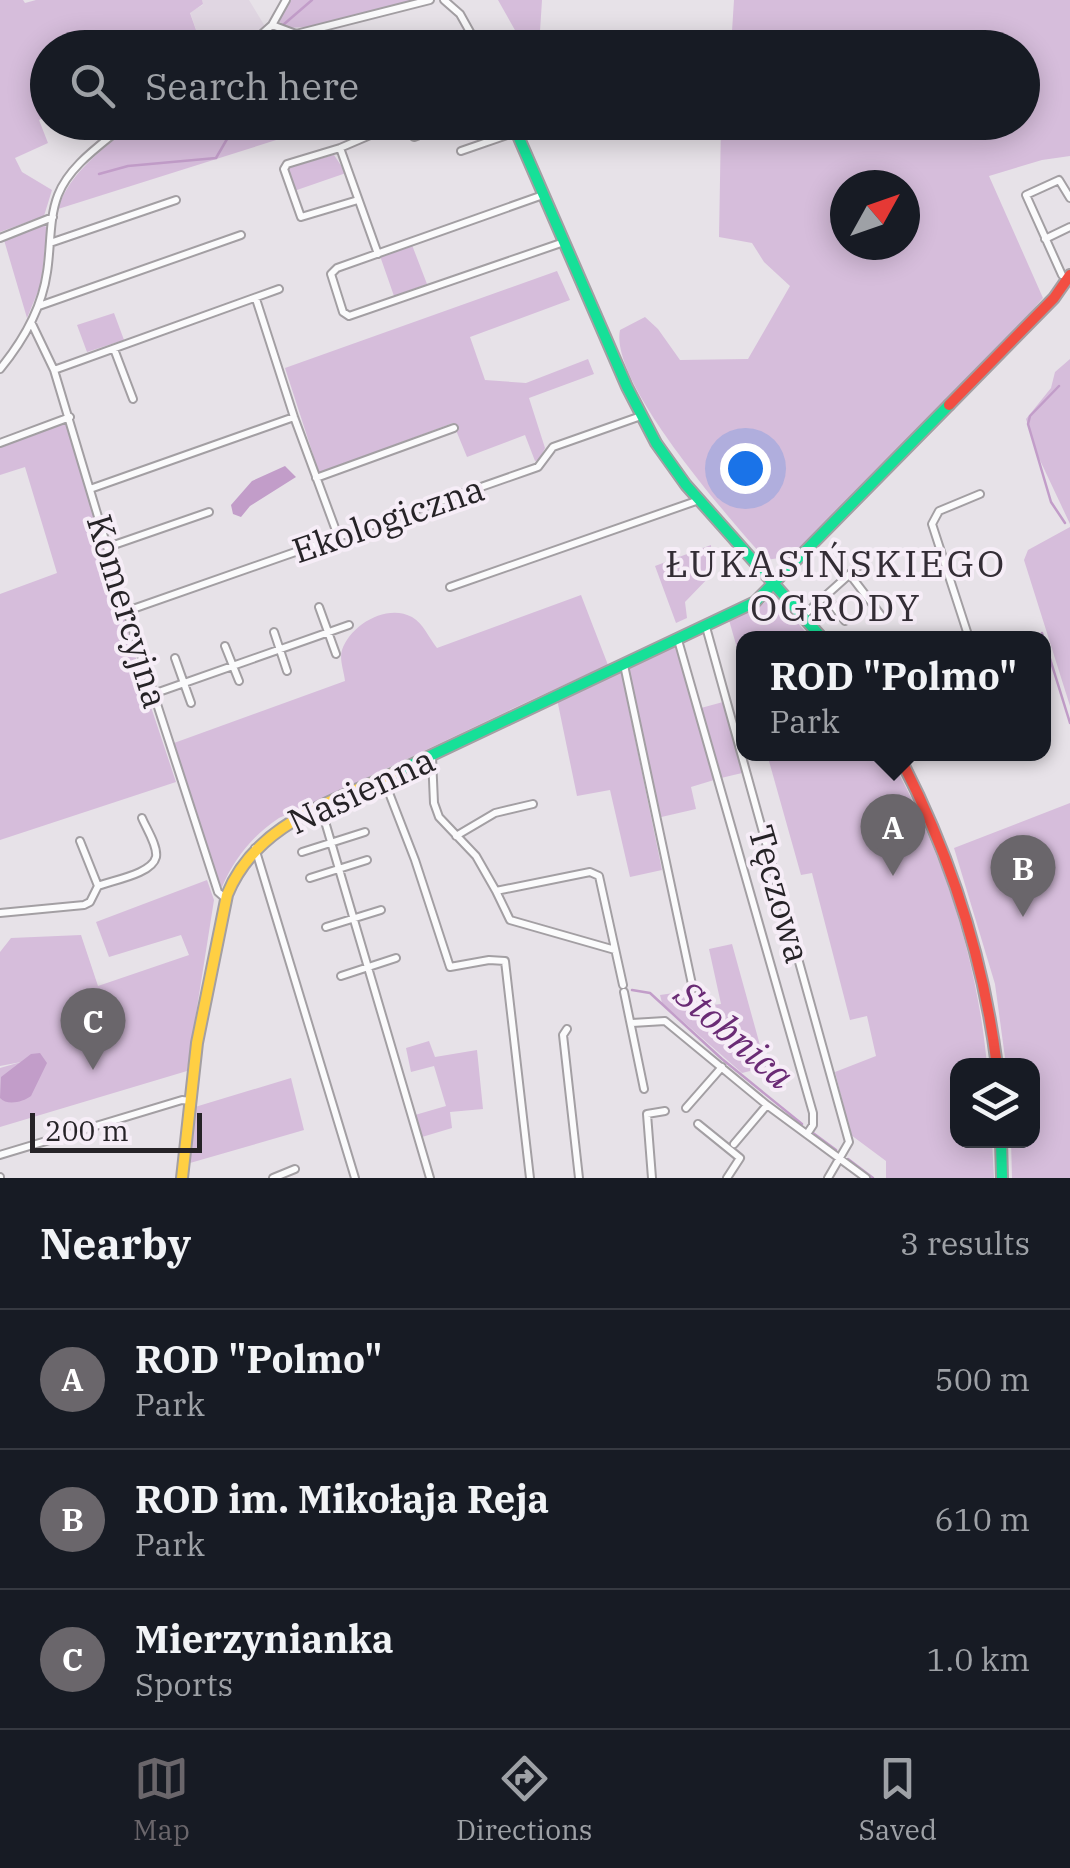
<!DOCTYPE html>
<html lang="en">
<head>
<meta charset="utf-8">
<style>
	:root { --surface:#171b24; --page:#242831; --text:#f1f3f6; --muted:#9ea1a6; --line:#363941; --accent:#6a666b }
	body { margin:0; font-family:"IBM Plex Serif",serif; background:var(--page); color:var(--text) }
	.controls { position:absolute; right:30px; bottom:30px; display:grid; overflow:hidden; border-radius:20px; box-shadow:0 5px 25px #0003 }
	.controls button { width:90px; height:90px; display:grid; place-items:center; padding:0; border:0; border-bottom:2px solid var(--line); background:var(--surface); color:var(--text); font:50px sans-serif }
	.compass { position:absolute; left:830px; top:170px; width:90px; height:90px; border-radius:50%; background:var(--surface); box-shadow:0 5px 25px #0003; rotate:50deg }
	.scale { position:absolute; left:30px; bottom:25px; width:172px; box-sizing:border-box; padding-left:10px; border:5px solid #262327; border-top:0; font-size:28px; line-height:35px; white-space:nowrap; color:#262327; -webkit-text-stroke:8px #f6edf7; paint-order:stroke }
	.you { position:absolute; left:745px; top:468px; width:35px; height:35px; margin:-25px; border:8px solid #fff; border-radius:50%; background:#1a73e8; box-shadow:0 0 0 15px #1a73e833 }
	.badge { display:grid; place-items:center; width:65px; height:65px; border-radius:50%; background:var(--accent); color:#fff; font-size:32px; font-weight:700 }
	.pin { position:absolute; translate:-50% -82px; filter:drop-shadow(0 2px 5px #0008) }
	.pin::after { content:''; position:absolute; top:52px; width:35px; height:30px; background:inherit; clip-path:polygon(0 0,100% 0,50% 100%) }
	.popup { position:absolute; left:736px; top:631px; width:315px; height:130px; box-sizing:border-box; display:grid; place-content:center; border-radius:20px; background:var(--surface); filter:drop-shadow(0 2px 8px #0005); font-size:32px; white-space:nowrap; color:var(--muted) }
	.popup b { font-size:38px; color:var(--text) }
	.popup::after { content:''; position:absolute; left:50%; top:100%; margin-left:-20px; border:20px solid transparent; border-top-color:var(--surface) }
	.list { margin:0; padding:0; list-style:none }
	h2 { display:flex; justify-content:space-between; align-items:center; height:130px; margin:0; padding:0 40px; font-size:42px }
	h2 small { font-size:32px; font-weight:400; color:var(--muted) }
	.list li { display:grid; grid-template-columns:65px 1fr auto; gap:30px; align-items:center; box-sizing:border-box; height:140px; padding:0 40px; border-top:2px solid var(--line) }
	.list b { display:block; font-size:38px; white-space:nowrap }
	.list p { margin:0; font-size:32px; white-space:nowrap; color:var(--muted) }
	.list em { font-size:32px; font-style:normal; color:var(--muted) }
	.icon { flex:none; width:55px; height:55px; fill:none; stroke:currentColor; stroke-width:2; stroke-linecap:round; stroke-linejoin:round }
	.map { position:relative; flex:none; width:1070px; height:1178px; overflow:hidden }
	.search { position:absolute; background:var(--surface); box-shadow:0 5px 25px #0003; left:30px; right:30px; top:30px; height:110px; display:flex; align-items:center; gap:25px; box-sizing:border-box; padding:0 35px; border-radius:55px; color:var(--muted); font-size:38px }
	.sheet { height:550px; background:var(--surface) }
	nav { display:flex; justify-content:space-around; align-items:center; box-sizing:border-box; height:140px; border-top:2px solid var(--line); background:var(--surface); font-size:28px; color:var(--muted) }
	nav a { display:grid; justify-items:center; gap:5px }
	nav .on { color:var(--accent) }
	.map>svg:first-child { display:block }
	.built { fill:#e0d6e2 }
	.green { fill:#d6bddb; fill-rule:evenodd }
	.water { fill:#c29dc9 }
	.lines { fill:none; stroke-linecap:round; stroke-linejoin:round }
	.stream { stroke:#c29dc9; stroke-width:2.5 }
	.street-casing { stroke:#a39fa3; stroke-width:10 }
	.fast-casing { stroke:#a39fa3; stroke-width:14 }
	.slow-casing { stroke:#a39fa3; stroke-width:14 }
	.jam-casing { stroke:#a39fa3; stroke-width:14 }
	.street { stroke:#fbfbfc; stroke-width:6 }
	.fast { stroke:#16e098; stroke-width:10 }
	.slow { stroke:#ffcf43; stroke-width:10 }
	.jam { stroke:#f24e42; stroke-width:10 }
	.labels { text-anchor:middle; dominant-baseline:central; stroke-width:8; stroke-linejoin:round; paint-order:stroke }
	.street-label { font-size:35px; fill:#262327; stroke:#f6edf7 }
	.neighbourhood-label { font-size:38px; letter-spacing:2.5px; fill:#332d35; stroke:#f6edf7 }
	.water-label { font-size:38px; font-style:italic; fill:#6a2b75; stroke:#f6edf7 }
</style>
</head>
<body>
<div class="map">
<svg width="1070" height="1178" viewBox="0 0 1070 1178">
	<rect width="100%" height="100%" fill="#e7e2e8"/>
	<path class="built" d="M202 0H249L266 28 240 47H202L190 12 203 5Z"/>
	<path class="green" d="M0 0H23L25 3 36 0H202L203 4 190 13 202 47 48 48 47 117 39 120 48 143 15 158 22 172 52 190 44 216 0 232Z
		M291 0H417L310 27 284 28 279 20Z
		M498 0H542L539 47H516V32Z
		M734 0H1070V156L1042 160 989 176 1043 298 996 352 788 566 779 558 766 560C731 520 609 383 620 330L645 317 658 329 680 360 748 359 790 286 764 262 752 243 719 237 721 123 1022 122V48L731 47ZM845 185H905V245H845Z
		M134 123V122L330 123 58 209C69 172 106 147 134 123Z
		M334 155 346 173 294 191 286 172 291 166Z
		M43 224 47 228 41 284 27 318 4 240Z
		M412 245 427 284 394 296 380 256Z
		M557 271 570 300 470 337 485 380 526 383 588 359 594 374 529 398 545 448 539 460 535 461 525 435 467 457 453 423 319 473 285 368Z
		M114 313 124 340 87 352 77 325Z
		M1070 359V524L1038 456 1026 419 1051 388 1055 372Z
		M67 422 146 692 176 782 0 840V594L57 573 25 467 0 475V446Z
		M1070 527V706L1024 560 1028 550Z
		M711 545 712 574 685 602 687 618 676 623 655 566Z
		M581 595 608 665C497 714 390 769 279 818 253 835 234 859 222 887L219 885 174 743 345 681C344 671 339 659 342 650 350 625 387 603 412 617 423 623 429 638 437 648Z
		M773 595 811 638H743V669L729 620 763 604Z
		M677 646 714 780 691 787 696 809 657 818 628 669Z
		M621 671 662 870 630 877 610 790 577 796 557 699Z
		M723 702 742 773 721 778 701 708Z
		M767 754H888C942 849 977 956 987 1065L958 1066V1140L992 1141 994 1178H886V1161L851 1135 835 1072 876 1056 867 1016 850 1020 812 873 801 875Z
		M1070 803V1178H1012L1011 1141 1032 1140V1066L1006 1065 995 984 954 848Z
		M207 880 214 900 187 1071 0 1127V1068L21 1062 0 1066V952L11 938 81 935 98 986 189 955 181 935 109 957 96 922Z
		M732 944 766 1067 742 1073 662 1003 660 995 688 991 692 1007 721 1004 709 949Z
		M429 1041 435 1057 477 1050 483 1109 450 1112 452 1128 422 1137 415 1115 446 1106 434 1066 411 1072 406 1048Z
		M291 1078 304 1130 190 1163 195 1107Z"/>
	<path class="water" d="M285 466 296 477 250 506 241 517 233 514 231 505 252 481Z
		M40 1053 47 1063 31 1096C23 1102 7 1106 0 1098L1 1077 31 1054Z"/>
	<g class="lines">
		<path class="stream" d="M283 25 312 0
			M264 48 276 33
			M99 174 128 166 216 158 237 122
			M1059 386 1030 416 1028 424 1051 502 1065 523
			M1042 633 1070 723
			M632 990 650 993 722 1059 802 1124
			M813 1133 836 1150
			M848 1159 873 1178"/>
		<g class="street-casing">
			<path id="street" d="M444 0 460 14 479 48
				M272 25 296 34 430 0
				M246 48 272 25 286 0
				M414 137 453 122
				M340 148 378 254
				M461 151 516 132
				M543 195 337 268 331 274 343 312 349 316 564 242
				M358 200 301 217 284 169 287 164 340 148 375 133
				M0 238 53 217
				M1045 239 1070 227
				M50 243 176 200
				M1062 275 1026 195 1059 180 1070 198
				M256 299 294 417 338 536
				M39 306 241 235
				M31 322 54 370 120 590 218 892 226 899
				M114 349 133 399
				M0 369C23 341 42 308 47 272 51 247 49 218 58 195 70 164 104 143 128 122
				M54 370 279 289
				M0 443 70 417
				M316 478 454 428
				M90 489 294 417
				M108 547 209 512
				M851 576 880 614
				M450 587 699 500
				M827 597 845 621
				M319 607 336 654
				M127 611 538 467 553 447 641 416
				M803 616 861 564
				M706 627 849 1142 828 1178
				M274 632 287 671
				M969 638 932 524 939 511 980 494
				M980 638 988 636 992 638
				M678 640 813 1113V1125L807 1134
				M225 646 239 681
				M175 658 191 703
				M624 665 693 989
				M153 694 349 625
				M432 757 434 803 439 817 476 856 496 891 590 872 599 876 623 985
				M384 780 415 860 450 967 489 960 505 961 530 1178
				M321 808 430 1178
				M456 836 495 813 533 804
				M80 841 98 886
				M255 848 355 1178
				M302 852 365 832
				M310 878 367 860
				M496 891 510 920 615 950
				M0 913 84 905 90 902 98 886C113 880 152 874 156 857 158 846 146 828 142 818
				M326 927 381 910
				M341 976 396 958
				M624 992 644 1089
				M632 1023 665 1021 767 1105 866 1178
				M567 1029 563 1035 579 1178
				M686 1108 722 1067
				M698 1124 740 1158 727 1178
				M734 1144 767 1105
				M0 1155 182 1100 191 1101
				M0 1177V1178
				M273 1178 295 1169
				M652 1178 647 1114 665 1111"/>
		</g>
		<g class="fast-casing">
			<path id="fast" d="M512 122 627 387 656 443 686 485 822 638
				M396 772 755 602 949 405
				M1001 1140 1002 1178"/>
		</g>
		<g class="slow-casing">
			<path id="slow" d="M182 1178 197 1043 227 895C256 823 331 803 396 772"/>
		</g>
		<g class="jam-casing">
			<path id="jam" d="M949 405 1054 298 1070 275
				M898 754C950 853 983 955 997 1066"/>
		</g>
		<use href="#street" class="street"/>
		<use href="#fast" class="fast"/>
		<use href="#slow" class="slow"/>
		<use href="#jam" class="jam"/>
	</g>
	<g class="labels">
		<g class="street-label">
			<text transform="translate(388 519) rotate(-19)">Ekologiczna</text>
			<text transform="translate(128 611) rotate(73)">Komercyjna</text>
			<text transform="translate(361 790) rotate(-25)">Nasienna</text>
			<text transform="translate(780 894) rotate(74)">Tęczowa</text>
		</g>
		<g class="neighbourhood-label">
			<text x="836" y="562">ŁUKASIŃSKIEGO<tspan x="836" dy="44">OGRODY</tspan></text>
		</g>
		<g class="water-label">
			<text transform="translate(735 1034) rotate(41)">Stobnica</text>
		</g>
	</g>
</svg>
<div class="controls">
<button><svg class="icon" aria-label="layers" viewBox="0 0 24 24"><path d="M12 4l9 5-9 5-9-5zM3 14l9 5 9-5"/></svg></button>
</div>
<svg class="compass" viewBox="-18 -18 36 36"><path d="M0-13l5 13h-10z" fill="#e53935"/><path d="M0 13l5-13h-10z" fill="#9ea1a6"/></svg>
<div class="scale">200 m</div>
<div class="you"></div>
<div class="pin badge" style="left:893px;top:876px">A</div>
<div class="popup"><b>ROD &quot;Polmo&quot;</b>Park</div>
<div class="pin badge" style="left:1023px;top:917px">B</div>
<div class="pin badge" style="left:93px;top:1070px">C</div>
<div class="search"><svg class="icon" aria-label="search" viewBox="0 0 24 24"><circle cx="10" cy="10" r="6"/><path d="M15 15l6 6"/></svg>Search here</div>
</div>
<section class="sheet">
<h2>Nearby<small>3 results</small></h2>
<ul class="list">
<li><span class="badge">A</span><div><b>ROD &quot;Polmo&quot;</b><p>Park</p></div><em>500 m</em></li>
<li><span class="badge">B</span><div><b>ROD im. Mikołaja Reja</b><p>Park</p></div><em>610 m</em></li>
<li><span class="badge">C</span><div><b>Mierzynianka</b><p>Sports</p></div><em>1.0 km</em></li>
</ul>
</section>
<nav>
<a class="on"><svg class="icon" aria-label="map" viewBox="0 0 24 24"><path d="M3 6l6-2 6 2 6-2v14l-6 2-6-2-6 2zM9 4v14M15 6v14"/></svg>Map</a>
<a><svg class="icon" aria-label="directions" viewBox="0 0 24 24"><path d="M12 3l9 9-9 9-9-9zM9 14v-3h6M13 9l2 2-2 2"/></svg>Directions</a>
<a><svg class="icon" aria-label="saved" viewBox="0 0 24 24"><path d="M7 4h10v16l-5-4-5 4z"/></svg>Saved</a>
</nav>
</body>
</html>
